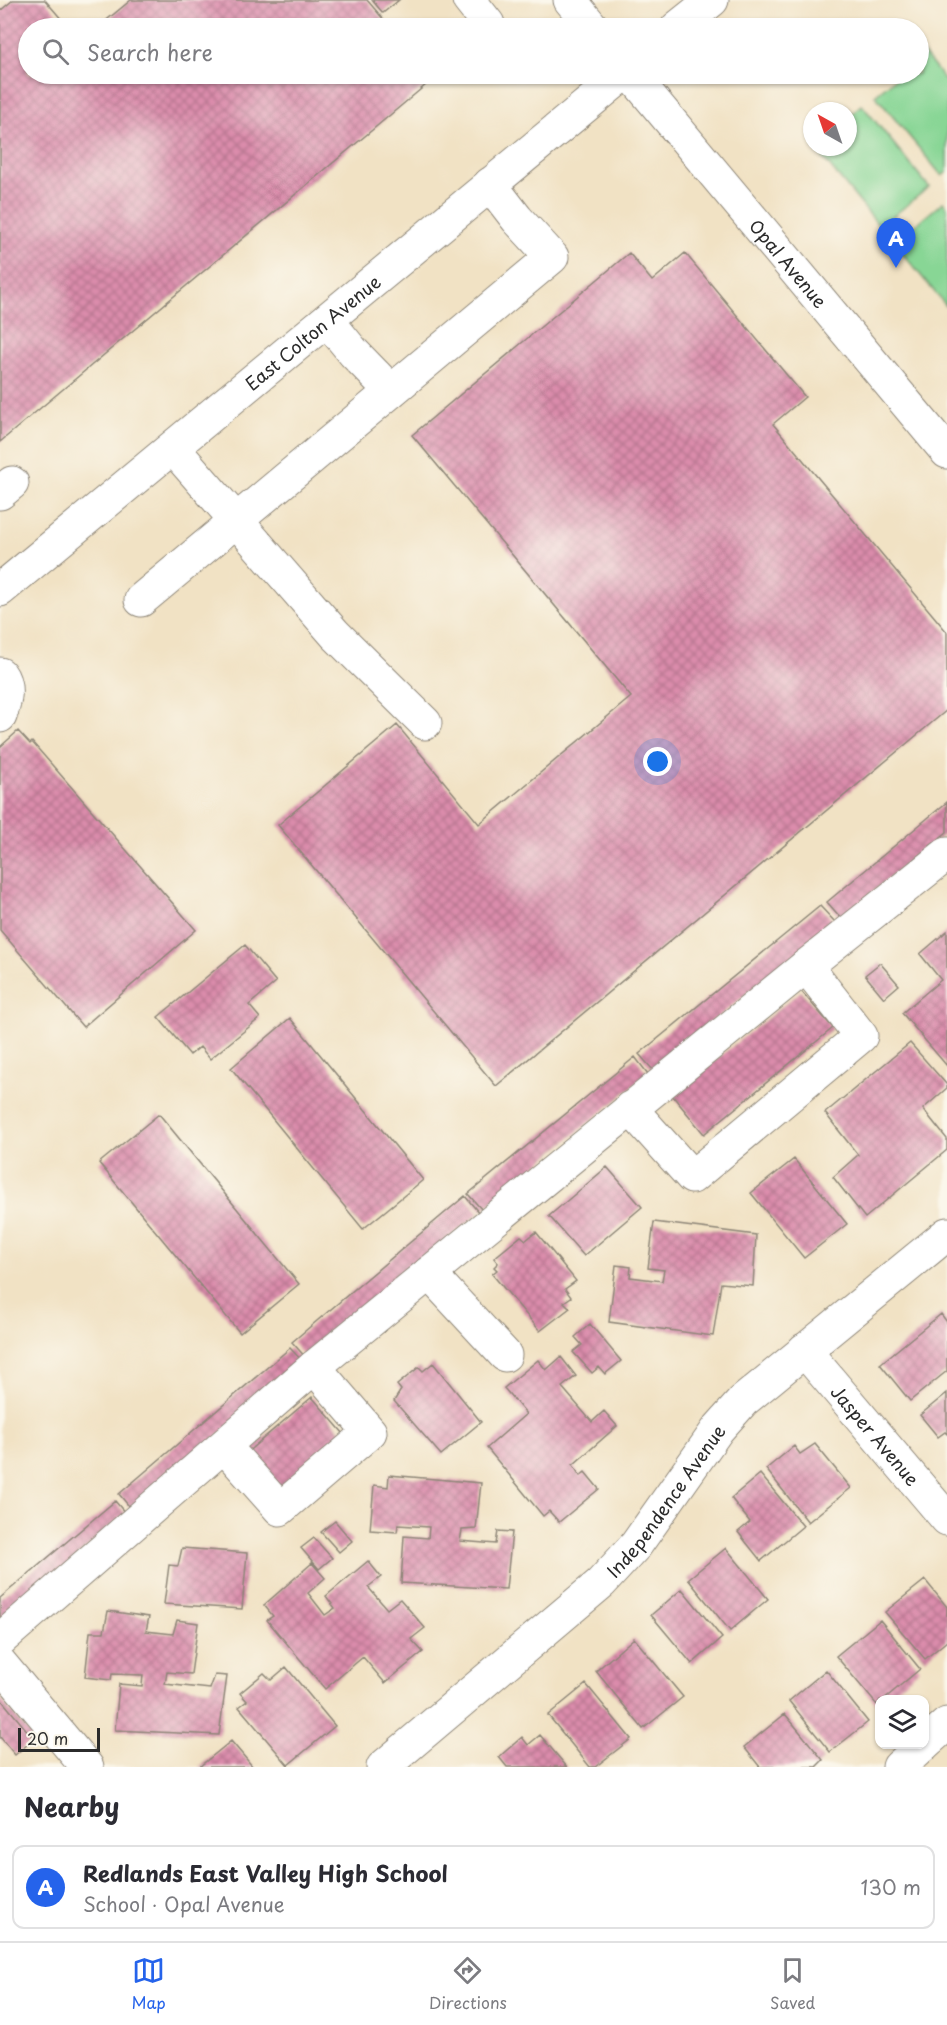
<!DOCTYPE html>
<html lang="en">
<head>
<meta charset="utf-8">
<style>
	:root { --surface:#fff; --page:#f2f2f3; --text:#2b2b33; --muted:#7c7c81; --line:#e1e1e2; --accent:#2563eb }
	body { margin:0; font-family:"Playpen Sans",sans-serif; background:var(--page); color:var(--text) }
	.controls { position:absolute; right:18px; bottom:18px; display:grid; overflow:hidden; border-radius:12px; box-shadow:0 2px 4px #0004 }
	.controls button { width:54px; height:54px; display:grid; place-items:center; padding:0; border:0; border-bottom:2px solid var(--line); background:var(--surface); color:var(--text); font:30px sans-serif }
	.compass { position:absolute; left:803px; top:102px; width:54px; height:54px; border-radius:50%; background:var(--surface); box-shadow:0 2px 4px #0004; rotate:320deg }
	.scale { position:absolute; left:18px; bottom:15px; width:82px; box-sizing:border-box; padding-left:6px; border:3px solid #2b2b2b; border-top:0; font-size:16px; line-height:21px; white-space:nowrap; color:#2b2b2b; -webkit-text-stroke:4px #fbf7ec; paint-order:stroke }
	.you { position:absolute; left:658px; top:762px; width:21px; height:21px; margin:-15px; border:4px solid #fff; border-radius:50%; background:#1a73e8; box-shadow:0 0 0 9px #1a73e833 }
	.badge { display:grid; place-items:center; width:39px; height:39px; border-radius:50%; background:var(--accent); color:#fff; font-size:20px; font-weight:700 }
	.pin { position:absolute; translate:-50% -50px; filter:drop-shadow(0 2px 3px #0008) }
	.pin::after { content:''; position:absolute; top:32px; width:21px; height:18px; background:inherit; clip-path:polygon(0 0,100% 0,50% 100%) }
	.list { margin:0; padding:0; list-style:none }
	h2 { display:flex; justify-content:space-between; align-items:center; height:78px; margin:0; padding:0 24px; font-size:26px }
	h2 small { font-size:20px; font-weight:400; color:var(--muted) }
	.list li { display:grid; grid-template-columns:39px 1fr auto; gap:18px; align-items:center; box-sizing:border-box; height:84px; margin:0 12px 12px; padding:0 12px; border:2px solid var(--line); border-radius:12px }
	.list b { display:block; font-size:22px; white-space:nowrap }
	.list p { margin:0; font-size:20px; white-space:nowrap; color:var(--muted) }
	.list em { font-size:20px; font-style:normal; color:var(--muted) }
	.icon { flex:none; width:33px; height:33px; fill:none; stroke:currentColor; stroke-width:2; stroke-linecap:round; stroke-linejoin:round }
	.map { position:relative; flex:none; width:947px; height:1767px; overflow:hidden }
	.search { position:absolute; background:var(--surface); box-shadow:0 2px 4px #0004; left:18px; right:18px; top:18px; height:66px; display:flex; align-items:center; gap:15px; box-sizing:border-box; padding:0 21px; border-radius:33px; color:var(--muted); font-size:22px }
	.sheet { height:174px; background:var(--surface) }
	nav { display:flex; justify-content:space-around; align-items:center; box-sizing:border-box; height:84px; border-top:2px solid var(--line); background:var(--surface); font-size:16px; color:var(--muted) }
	nav a { display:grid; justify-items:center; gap:3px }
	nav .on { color:var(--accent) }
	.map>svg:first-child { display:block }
	.garden { fill:#88d695; stroke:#5a8060; stroke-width:1.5 }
	.building { fill:url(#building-cross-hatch) }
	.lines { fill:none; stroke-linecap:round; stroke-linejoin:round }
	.minor-casing { stroke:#8e8678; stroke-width:35 }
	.minor { stroke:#fff; stroke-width:33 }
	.labels { text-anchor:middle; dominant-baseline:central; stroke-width:4.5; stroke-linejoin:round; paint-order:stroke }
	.street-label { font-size:18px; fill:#2b2b2b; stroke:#fbf7ec }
</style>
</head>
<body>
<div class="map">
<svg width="947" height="1767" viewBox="0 0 947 1767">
	<defs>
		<pattern id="building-cross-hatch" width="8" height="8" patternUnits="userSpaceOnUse" patternTransform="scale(1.5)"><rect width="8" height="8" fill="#db8cac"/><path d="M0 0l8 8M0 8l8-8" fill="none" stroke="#b2738c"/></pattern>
	</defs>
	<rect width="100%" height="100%" fill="#fbf7ec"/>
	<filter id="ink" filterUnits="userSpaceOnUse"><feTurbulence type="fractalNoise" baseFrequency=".0167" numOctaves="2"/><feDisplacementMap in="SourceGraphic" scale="12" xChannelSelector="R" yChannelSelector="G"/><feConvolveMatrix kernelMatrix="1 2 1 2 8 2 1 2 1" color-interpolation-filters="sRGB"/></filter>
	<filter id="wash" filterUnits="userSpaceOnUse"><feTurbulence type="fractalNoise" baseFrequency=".008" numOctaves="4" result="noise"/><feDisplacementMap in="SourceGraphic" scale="24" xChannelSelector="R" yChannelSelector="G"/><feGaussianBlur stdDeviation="1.35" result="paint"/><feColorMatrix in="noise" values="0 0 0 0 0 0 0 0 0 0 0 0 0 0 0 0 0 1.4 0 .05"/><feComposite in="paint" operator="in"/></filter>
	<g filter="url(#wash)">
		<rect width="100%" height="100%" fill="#f1e2c4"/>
		<path class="garden" d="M924 54 947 83V172L942 176 875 95 901 74H918L919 59Z
			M862 105 929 187 880 227 814 147H848V117Z
			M943 202 947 207V307L894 243Z"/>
		<g id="blocks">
			<path class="building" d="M13 0H45L69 28H28V74H429L433 79 0 442V11Z
				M131 0H367L391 28H97Z
				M372 0H399L383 13Z
				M629 253 652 281 685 253 805 397 773 424 947 632V710L496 1086 278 825 397 725 479 824 631 697 412 435Z
				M18 731 30 744 32 742 196 930 83 1027 0 930V747Z
				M947 802V832L841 918 827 902Z
				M820 906 835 922 653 1070 639 1054Z
				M947 931V1066L902 1013 941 980 920 954Z
				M245 945 276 982 249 1005 260 1018 210 1059 200 1047 190 1055 158 1017Z
				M880 963 899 985 884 998 865 975Z
				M801 991 833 1028 704 1134 672 1095Z
				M290 1018 423 1180 363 1229 231 1068Z
				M910 1043 947 1085V1088L923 1109 947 1139V1150L865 1218 833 1177 858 1155 825 1113Z
				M635 1057 648 1074 482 1210 468 1194Z
				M159 1114 299 1284 240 1333 99 1163Z
				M794 1159 847 1224 804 1258 751 1193Z
				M607 1167 642 1207 584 1256 549 1216Z
				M465 1196 479 1213 306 1358 292 1342Z
				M654 1222 756 1235 753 1286 721 1283 713 1336 609 1322 616 1265 631 1267 630 1277 662 1281 664 1270 648 1268Z
				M536 1232 576 1281 565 1289 571 1297 564 1302 570 1308 540 1331 492 1274 497 1270 494 1267 498 1263 494 1258 521 1236 526 1240Z
				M941 1314 947 1322V1371L910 1401 880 1364Z
				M590 1324 621 1361 605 1374 599 1367 592 1373 573 1352 582 1345 575 1337Z
				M290 1348 304 1363 132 1510 119 1494Z
				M561 1357 576 1376 562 1387 592 1422 604 1411 617 1426 573 1465 580 1476 585 1472 599 1489 559 1522 549 1511 543 1516 487 1448 526 1414 504 1388 538 1360 546 1370Z
				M433 1363 481 1422 441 1455 394 1401 401 1390 397 1385 419 1367 423 1371Z
				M947 1393V1434L945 1432 938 1437 920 1415Z
				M312 1397 344 1434 277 1492 245 1454Z
				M815 1444 851 1488 808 1522 766 1469 794 1446 800 1454Z
				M760 1474 803 1526 761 1561 738 1532 750 1522 731 1498Z
				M389 1475 481 1483 476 1529 462 1530 460 1541 496 1544 498 1531 512 1532 506 1589 401 1583 404 1536 428 1538 429 1527 398 1525 397 1532 370 1530 374 1485 388 1487Z
				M115 1501 126 1514 0 1623V1598Z
				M335 1521 352 1541 339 1552 321 1532Z
				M314 1538 332 1558 319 1569 301 1548Z
				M182 1548 247 1553 242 1609 164 1604 169 1565 178 1566Z
				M726 1548 768 1599 730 1631 688 1579Z
				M368 1561 381 1577 368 1587 387 1609 400 1599 425 1628 411 1639 423 1652 385 1683 363 1657 325 1689 267 1620 273 1616 264 1605 312 1563 325 1578 308 1593 325 1615 335 1608 326 1596Z
				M925 1580 947 1607V1641L925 1659 885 1612Z
				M682 1589 722 1638 692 1664 651 1615Z
				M108 1611 149 1617 146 1631 173 1634 177 1620 198 1623 191 1674 167 1672 165 1684 210 1689 215 1675 227 1676 219 1735 115 1730 119 1684 142 1686 143 1675 112 1674 111 1680 85 1677 90 1632H104Z
				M880 1620 920 1669 883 1700H880L877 1705 836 1656Z
				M634 1638 683 1697 643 1729 596 1671Z
				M286 1667 335 1726 288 1765 239 1707 247 1701 240 1693 264 1673 271 1680Z
				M826 1670 868 1722 830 1752 789 1701Z
				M586 1684 631 1739 595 1767H590L548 1715Z
				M0 1698 34 1739 15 1755 0 1737Z
				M785 1714 823 1760 816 1767H760L744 1747Z
				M540 1735 567 1767H507L499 1757 522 1737 528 1745Z
				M231 1741 253 1767H199Z"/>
		</g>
	</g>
	<g filter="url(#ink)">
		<use href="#blocks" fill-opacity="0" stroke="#8e8678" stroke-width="1.5"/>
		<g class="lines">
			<g class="minor-casing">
				<g id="minor">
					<path d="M469 0 488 24"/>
					<path d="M570 0 593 28"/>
					<path d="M677 28 712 0"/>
					<path id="s1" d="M631 74 947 452"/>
					<path d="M327 320 354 353 391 391"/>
					<path d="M173 448 335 634 425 723"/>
					<path d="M0 493 12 483"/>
					<path id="s2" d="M0 590 624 74"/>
					<path d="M141 600 552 257 517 219 490 184"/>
					<path d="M0 674C9 686 5 702 0 716"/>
					<path d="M630 1108 692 1177 861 1036 806 966"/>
					<path d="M429 1273 505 1355"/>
					<path id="s3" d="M804 1350 947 1519"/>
					<path d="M224 1446 280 1509 370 1432 314 1367"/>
					<path d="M0 1640 314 1367 806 966 947 854"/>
					<path d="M0 1663 87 1767"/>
					<path d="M924 1744 947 1724"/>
					<path id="s4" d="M383 1767 601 1583 636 1545 718 1429 743 1401 947 1234"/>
					<path d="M899 1767 924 1744"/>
				</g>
			</g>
			<use href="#minor" class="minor"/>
		</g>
	</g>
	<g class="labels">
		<g class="street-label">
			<text stroke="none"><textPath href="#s1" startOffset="246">Opal Avenue</textPath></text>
			<text stroke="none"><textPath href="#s2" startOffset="405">East Colton Avenue</textPath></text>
			<text stroke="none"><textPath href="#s3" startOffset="111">Jasper Avenue</textPath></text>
			<text stroke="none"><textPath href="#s4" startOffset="390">Independence Avenue</textPath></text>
		</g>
	</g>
</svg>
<div class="controls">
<button><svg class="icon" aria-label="layers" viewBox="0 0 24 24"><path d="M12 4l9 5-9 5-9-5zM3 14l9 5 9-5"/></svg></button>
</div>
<svg class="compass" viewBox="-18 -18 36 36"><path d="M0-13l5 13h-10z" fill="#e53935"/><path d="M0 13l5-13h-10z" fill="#7c7c81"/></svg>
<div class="scale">20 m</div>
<div class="you"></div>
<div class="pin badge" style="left:896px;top:268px">A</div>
<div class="search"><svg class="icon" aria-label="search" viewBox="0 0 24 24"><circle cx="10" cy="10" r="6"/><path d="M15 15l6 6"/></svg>Search here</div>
</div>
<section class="sheet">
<h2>Nearby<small></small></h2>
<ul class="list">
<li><span class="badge">A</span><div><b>Redlands East Valley High School</b><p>School · Opal Avenue</p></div><em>130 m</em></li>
</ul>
</section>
<nav>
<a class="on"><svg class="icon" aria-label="map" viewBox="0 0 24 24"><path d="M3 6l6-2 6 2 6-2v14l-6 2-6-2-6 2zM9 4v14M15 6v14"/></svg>Map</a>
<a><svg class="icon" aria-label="directions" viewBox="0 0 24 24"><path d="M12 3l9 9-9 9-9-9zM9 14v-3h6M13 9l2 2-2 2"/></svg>Directions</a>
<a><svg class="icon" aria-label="saved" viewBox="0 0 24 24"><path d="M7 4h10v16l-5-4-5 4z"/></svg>Saved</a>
</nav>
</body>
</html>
